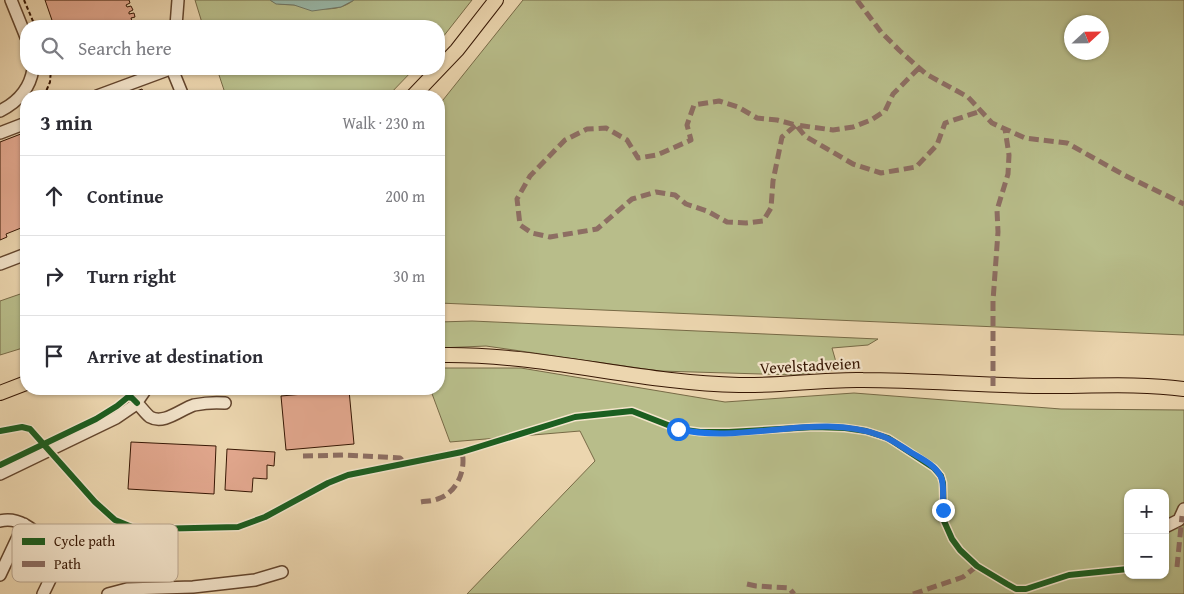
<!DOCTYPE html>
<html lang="en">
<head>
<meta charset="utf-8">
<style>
	:root { --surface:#fff; --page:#f7f7f7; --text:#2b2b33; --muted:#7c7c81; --line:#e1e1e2 }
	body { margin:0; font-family:"Gentium Book Plus",serif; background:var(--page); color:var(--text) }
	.controls { position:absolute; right:15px; bottom:15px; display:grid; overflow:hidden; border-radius:10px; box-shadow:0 1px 4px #0004 }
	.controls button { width:45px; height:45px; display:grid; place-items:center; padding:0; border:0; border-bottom:1px solid var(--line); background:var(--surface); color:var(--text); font:25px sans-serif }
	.compass { position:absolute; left:1064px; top:15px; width:45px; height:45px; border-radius:50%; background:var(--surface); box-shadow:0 1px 4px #0004; rotate:68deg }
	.stop { position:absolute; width:15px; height:15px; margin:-11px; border:4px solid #1a73e8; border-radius:50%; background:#fff }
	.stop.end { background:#1a73e8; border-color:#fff; box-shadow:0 1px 5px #0008 }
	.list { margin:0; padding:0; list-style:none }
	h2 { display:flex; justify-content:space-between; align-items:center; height:65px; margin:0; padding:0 20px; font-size:21px }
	h2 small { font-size:16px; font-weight:400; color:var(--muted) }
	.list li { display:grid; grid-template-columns:32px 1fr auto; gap:15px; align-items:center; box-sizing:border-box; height:80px; padding:0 20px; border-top:1px solid var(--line) }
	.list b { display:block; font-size:19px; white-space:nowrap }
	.list em { font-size:16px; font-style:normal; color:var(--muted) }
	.icon { flex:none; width:28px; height:28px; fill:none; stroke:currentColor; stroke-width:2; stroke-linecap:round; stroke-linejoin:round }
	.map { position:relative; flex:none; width:1184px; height:594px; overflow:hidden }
	.search { position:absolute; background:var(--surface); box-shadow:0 1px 4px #0004; left:20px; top:20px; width:425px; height:55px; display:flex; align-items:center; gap:12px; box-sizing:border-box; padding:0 18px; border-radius:20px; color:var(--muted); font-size:19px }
	.panel { position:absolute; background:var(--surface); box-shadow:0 1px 4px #0004; left:20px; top:90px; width:425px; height:305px; border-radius:20px }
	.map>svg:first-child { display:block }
	.green { fill:#b8bd8a; stroke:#776a46; fill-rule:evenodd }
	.water { fill:#99b9aa; stroke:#717867 }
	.building { fill:#e3a88f; stroke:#361603 }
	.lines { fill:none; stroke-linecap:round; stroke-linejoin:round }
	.minor-casing { stroke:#64462e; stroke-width:14 }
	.major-casing { stroke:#361603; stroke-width:16 }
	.path { stroke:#361603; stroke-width:2; stroke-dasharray:4 2.5; stroke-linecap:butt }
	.minor { stroke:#f3e4cb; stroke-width:11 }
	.major { stroke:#ecd6af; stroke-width:14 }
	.quiet { stroke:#8d6e63; stroke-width:5; stroke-dasharray:10 5; stroke-linecap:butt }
	.cycleway-casing { stroke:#f3e4cb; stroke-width:9 }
	.cycleway { stroke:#1b5e20; stroke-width:6 }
	.route { stroke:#1a73e8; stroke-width:6 }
	.labels { text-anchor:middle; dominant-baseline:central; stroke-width:4.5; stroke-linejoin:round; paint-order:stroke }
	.street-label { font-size:16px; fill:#361603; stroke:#f3e4cb }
	.key { fill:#f3e4cb; stroke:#baa68f; stroke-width:1 }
	.key-label { font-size:14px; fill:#361603 }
</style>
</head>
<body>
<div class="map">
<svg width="1184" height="594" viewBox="0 0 1184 594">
	<rect width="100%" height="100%" fill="#ecd6af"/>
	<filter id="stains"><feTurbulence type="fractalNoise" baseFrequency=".004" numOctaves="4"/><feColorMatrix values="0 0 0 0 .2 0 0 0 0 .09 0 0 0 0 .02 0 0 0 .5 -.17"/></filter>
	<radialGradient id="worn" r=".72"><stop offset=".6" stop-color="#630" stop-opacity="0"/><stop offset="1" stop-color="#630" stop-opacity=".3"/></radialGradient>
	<path class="green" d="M195 0H270C279 6 286 4 296 5 316 8 336 14 354 0H472L439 42V26H203Z
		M523 0H1184V335L439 303V105ZM1072 22H1102V52H1072Z
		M217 69H414L388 96H226Z
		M26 292V347L0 355V301Z
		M472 321 878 339 868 345 832 348 838 369 796 375 659 371 486 346 439 348V322Z
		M439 368H521L725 402 854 393 1061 409 1184 410V594H467L595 461 580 431 450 442 431 391H317L315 389H439ZM1128 493H1165V575H1128Z"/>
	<path class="water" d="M270 0H354L341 7 312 11 294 5 276 4Z"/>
	<path class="building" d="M45 0H129L130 3 126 5 127 7 131 6 133 10 129 12V14L134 13 135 17 131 18 133 25 130 26H54Z
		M142 89 144 93 148 92 149 96H123Z
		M26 132V226L6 234 7 237 0 240V142Z
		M349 390 354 444 286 450 281 396Z
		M131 442 216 446 214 494 128 489Z
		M227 449 275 452 274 466 267 465V479L253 478 252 492 225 490Z"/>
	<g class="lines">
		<g class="minor-casing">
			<path id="minor" d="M11 0 26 37
				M176 26 178 0
				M172 69 183 96
				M97 96 170 69
				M0 111C18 102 30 89 33 69
				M0 133 26 123
				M0 264 26 254
				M137 403C141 407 146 414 150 417 164 425 181 409 194 405 204 403 214 402 225 403
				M0 474 116 418 135 405 146 389
				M0 521C23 515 40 537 56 550L60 559 43 594
				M1165 527 1179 520 1184 509
				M0 575 24 524
				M108 594 127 589 193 587 255 580 282 572"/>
		</g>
		<g class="major-casing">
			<path id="major" d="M413 96 457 50 496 0
				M439 355C540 353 638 383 739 385 781 386 822 379 863 380 925 380 986 386 1048 386 1091 386 1142 383 1184 389
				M0 393 26 383"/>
		</g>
		<path class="path" d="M24 0 35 26
			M44 96 50 82 51 69"/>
		<use href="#minor" class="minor"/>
		<use href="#major" class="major"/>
		<path class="quiet" d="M857 0 881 32 900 51 926 74 968 97 992 123 1025 138 1067 143 1124 175 1184 204
			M919 68 893 94 885 111 871 120 853 127 833 130 796 125 782 137 773 181 771 208 763 221 746 223 727 222 707 211 686 204 675 195 656 192 632 199 597 229 550 237 532 233 520 225 517 199 530 176 565 140 587 129 606 128 627 140 638 158 657 155 691 140 687 125 694 105 719 101 738 107 757 118 777 120 796 125 805 136 853 164 881 173 916 167 937 145 945 123 981 111
			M993 386V301L998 232 997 210 1008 174 1009 155 1005 129
			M303 456 345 455 400 458 403 461
			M421 502C427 501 434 501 440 498 458 491 466 469 462 452
			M1177 567 1182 516
			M747 584 756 586 789 588 794 594
			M913 594 963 577 977 566"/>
		<g class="cycleway-casing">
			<path id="cycleway" d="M0 431 22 427 30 429 95 502 115 520 132 527 151 529 238 527 265 517 328 483 348 475 462 452 575 417 632 411 678 429 700 432H729L815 427 845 428 866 431 888 438 934 468 941 476 943 483 944 521 952 539 960 550 977 566 1007 584 1016 589H1026L1069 575 1128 569
				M0 465 96 419 117 406 128 397 132 398 137 403"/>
		</g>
		<use href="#cycleway" class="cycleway"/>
	</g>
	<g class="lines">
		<path class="route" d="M678 429C745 445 817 411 882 436 893 440 902 447 912 453 922 459 935 465 941 477 945 486 942 500 943 510"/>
	</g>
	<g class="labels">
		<g class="street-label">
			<text transform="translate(810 365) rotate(-3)">Vevelstadveien</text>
		</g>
	</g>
	<rect x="12" y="524" width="166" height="58" rx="8" class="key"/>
	<rect x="22" y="538" width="23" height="7" fill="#1b5e20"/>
	<rect x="22" y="561" width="23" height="6" fill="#8d6e63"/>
	<g class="key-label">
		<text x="54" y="546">Cycle path</text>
		<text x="54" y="569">Path</text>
	</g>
	<rect width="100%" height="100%" filter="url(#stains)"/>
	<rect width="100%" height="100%" fill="url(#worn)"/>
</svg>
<div class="controls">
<button>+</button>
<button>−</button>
</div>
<svg class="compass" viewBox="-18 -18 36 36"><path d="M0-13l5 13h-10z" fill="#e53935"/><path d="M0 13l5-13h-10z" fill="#7c7c81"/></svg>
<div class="stop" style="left:678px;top:429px"></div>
<div class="stop end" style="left:943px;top:510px"></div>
<div class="search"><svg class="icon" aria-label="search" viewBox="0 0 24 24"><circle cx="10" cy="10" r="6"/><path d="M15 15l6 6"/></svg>Search here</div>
<section class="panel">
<h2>3 min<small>Walk · 230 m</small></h2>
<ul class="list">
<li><svg class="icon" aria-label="ahead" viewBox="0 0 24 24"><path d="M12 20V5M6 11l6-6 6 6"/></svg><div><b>Continue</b></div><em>200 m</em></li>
<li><svg class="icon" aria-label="right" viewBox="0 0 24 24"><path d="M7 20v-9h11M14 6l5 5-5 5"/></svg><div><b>Turn right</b></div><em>30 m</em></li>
<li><svg class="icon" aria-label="arrive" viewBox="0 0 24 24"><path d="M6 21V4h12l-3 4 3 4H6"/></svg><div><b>Arrive at destination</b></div></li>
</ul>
</section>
</div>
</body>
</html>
